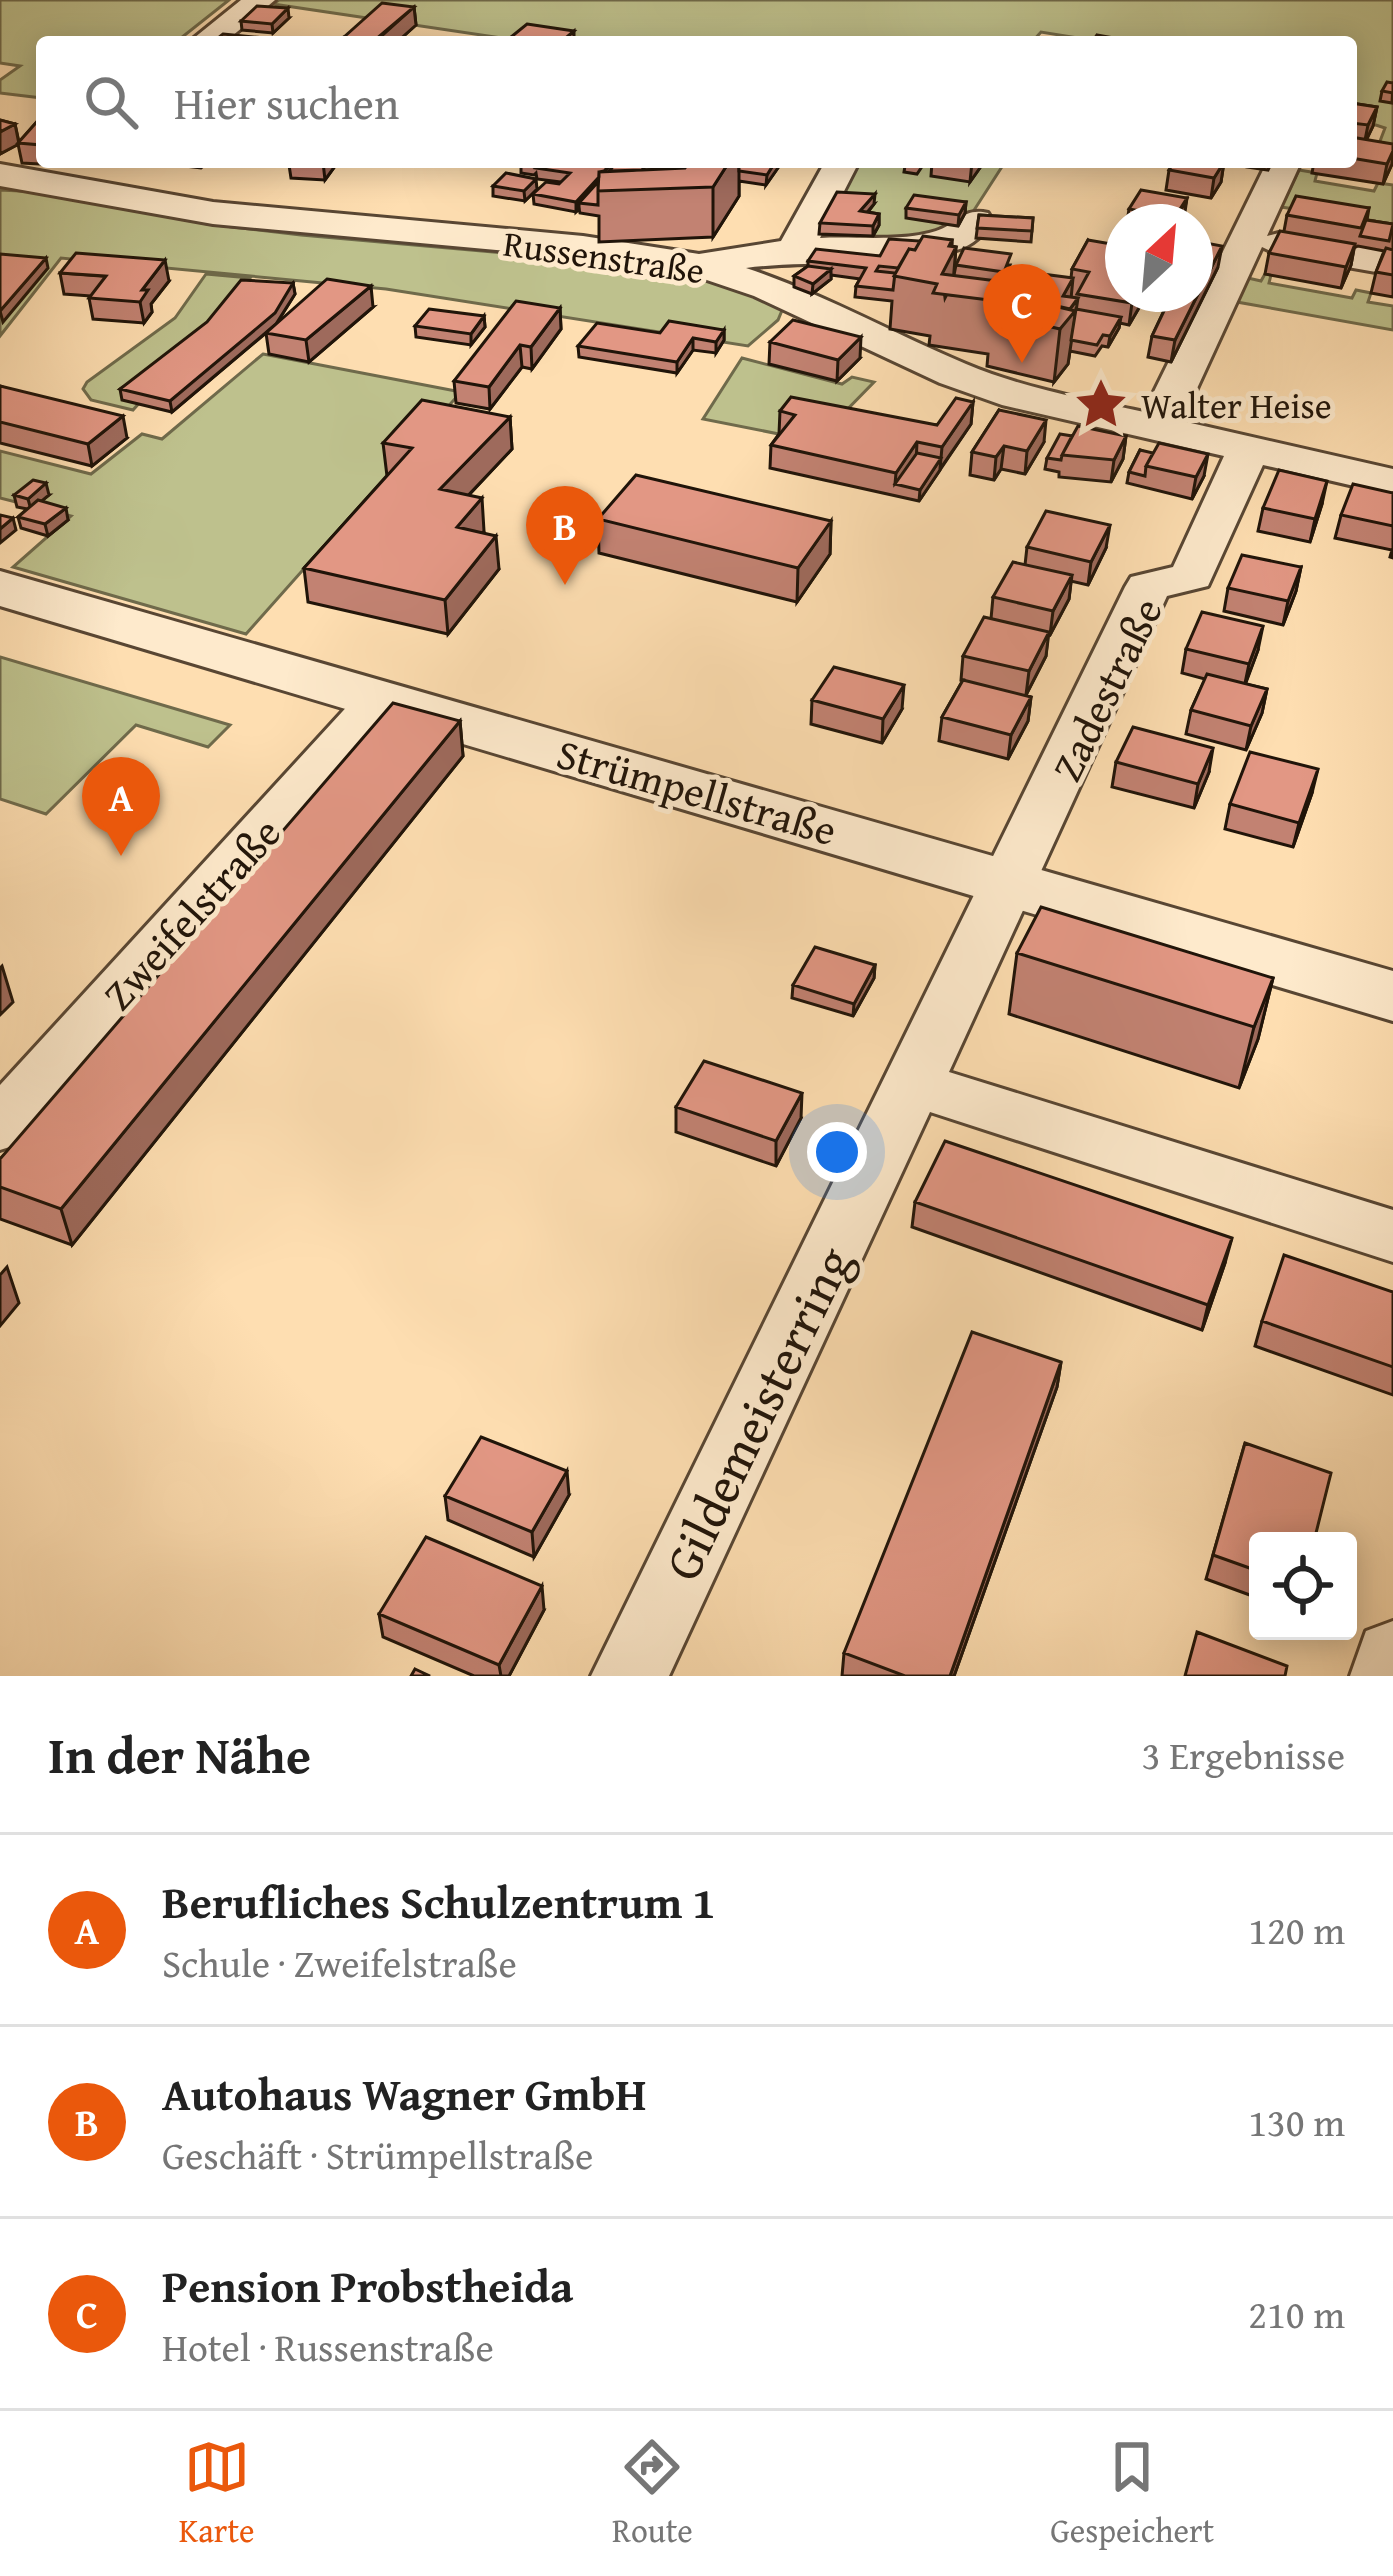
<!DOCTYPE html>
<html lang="de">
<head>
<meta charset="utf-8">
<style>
	:root { --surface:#fff; --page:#f2f2f2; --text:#222; --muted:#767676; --line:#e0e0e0; --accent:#ea580c }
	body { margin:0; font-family:"Gentium Book Plus",serif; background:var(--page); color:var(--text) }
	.controls { position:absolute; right:36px; bottom:36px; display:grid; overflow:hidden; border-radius:12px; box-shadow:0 6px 30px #0003 }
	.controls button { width:108px; height:108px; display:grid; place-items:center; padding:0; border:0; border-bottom:3px solid var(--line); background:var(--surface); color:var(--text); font:60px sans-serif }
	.compass { position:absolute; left:1105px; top:204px; width:108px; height:108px; border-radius:50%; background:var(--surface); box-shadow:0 6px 30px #0003; rotate:26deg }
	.you { position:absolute; left:837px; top:1152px; width:42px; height:42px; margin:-30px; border:9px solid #fff; border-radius:50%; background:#1a73e8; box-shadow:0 0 0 18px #1a73e833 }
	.badge { display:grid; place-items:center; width:78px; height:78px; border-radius:50%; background:var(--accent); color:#fff; font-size:39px; font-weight:700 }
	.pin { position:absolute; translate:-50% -99px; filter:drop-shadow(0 3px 6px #0008) }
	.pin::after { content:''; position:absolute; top:63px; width:42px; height:36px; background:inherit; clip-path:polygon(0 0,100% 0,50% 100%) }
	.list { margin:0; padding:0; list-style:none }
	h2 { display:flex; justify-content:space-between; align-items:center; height:156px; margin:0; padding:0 48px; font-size:51px }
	h2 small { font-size:39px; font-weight:400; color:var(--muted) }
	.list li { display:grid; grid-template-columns:78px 1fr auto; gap:36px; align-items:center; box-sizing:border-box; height:192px; padding:0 48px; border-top:3px solid var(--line) }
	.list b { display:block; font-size:45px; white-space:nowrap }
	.list p { margin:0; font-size:39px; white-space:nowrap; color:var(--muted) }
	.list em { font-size:39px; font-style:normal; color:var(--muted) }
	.icon { flex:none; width:66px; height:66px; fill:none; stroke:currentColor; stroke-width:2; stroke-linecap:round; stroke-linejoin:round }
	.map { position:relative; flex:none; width:1393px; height:1676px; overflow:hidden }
	.search { position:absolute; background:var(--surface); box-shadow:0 6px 30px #0003; left:36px; right:36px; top:36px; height:132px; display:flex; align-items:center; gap:30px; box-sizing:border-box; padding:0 42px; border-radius:12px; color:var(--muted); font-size:45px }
	.sheet { height:732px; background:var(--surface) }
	nav { display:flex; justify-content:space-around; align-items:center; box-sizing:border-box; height:168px; border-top:3px solid var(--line); background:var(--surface); font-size:33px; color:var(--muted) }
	nav a { display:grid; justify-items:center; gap:6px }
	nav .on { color:var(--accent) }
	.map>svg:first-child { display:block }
	.green { fill:#bec18d; stroke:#6f6a4b; stroke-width:3 }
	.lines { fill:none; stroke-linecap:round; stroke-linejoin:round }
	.minor-casing { stroke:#584633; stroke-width:6 }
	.tertiary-casing { stroke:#584633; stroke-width:6 }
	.minor { fill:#feeacc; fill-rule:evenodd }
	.tertiary { fill:#feeacc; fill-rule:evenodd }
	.wall { fill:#c28272; stroke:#201409; stroke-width:3 }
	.shaded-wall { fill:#9e6a5c; stroke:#201409; stroke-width:3 }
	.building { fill:#e29784; stroke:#201409; stroke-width:3 }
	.labels { text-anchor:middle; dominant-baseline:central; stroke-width:10; stroke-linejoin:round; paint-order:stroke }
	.far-street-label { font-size:36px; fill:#201409; stroke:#feeacc }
	.far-poi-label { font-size:36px; fill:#201409; stroke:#feeacc; text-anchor:start }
	.street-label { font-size:42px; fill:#201409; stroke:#feeacc }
	.near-street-label { font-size:51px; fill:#201409; stroke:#feeacc }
</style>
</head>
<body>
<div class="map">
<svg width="1393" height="1676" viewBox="0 0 1393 1676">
	<rect width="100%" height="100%" fill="#fedeb1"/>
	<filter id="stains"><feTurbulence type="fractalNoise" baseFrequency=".00167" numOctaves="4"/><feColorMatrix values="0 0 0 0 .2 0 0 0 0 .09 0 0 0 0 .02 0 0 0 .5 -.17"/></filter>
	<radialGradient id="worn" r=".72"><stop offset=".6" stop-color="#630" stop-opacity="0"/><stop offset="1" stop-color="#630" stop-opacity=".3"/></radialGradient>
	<path class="green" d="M0 0H229L176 42H42V68L37 69 42 70V98L0 93V80L20 66 0 63Z
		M279 0H1393V152L1377 149 1385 128 1351 117V42H1103L1041 32 1032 42H528L273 4Z
		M857 162H1005L969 218 939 235 817 240Z
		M1299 170 1317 173 1315 181 1374 191 1378 183 1393 185V235L1375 221 1281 207Z
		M0 190 59 193 207 224 301 235 640 265C690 274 738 284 783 308L778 320 748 346 386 289 61 258 0 336Z
		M206 274 250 278 133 410 91 400 83 389 87 382 175 318Z
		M1265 274 1271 275 1269 283 1352 298 1356 290 1371 293 1368 302 1393 306V330L1237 302 1248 278 1261 281Z
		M263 354 461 392 246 634 13 567 71 516 0 498V451L91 474 142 434 162 439Z
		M742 358 842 384 852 377 874 382 829 428 791 419 779 434 703 419Z
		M0 657 230 725 208 747 136 725 46 814 0 799Z"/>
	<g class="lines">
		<g class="minor-casing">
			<path id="minor" d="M241 0H275L225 42H189Z
				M825 162H859L820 238C856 236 902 242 936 231 958 224 963 207 988 213L993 221C986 231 976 242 965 247 917 267 804 260 746 268 822 293 892 333 966 364 1023 388 1084 399 1144 412L1267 162H1301L1267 236 1279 233 1393 253V275L1279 255 1262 247 1182 421 1393 469V495L1263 465 1208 586 1167 596 949 1072 1393 1210V1262L930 1112 669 1676H591L1125 587 1131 577 1173 567 1224 456 1002 405 940 383 754 296 689 274 583 258 213 224 0 186V164L213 202 583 236 699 254 781 241Z
				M382 684 400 688 407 699 400 710 22 1143 0 1150V1085L364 688Z
				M1393 1621V1676H1350L1366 1631Z"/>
		</g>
		<g class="tertiary-casing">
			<path id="tertiary" d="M0 571 1393 971V1021L0 606Z"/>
		</g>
		<use href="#minor" class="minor"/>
		<use href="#tertiary" class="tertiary"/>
	</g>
	<path class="wall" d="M414 7 416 25 397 42H345L344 37Z
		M289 18 273 33 242 30 241 21Z
		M1393 83 1392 103 1380 101 1382 91Z
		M1351 103 1377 107 1373 126 1366 140 1392 164 1383 184 1312 173 1314 162H1351Z
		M42 116V162H60L57 165 22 163 18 144 0 154V120L15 124 19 142Z
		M151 162H208L201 168Z
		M221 162H259L256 166Z
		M285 162H338L325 180 291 178 289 165H285Z
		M689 162H782L766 185 739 181V196L713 237 599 242V216L580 213 579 209 576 212 534 204 533 194 561 182 537 179 536 173 534 175 521 173V163L614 165 646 170 685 168Z
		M879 162H925L917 174 904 172 905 166Z
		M932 162H984L970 182 931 176Z
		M1224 162 1221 182 1211 198 1166 190 1169 170Z
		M1248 162H1272L1268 170 1247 167Z
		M493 186 537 189 525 201 493 196Z
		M1187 198 1182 222H1127L1129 209Z
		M966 202 965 213 958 226 906 218V208Z
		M874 204 868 212 879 214V225L873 236 819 234 820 223Z
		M1369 208 1367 220 1393 224V297L1371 293 1376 272 1384 251 1358 246 1354 248 1351 265 1341 288 1265 274 1269 253 1284 231 1287 215Z
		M979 215 1033 218 1031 242 976 238Z
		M952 240V246L956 247 954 275 956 265H1010L1003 282 1004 294 1009 295 1071 278 1072 269 1088 240 1147 294 1129 325 1120 323 1119 328 1108 347 1102 346 1095 356 1070 351 1068 364 1054 382 987 366 988 354 929 345 930 336 890 329 892 301 855 297 856 286 860 279 831 275V279L812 294 794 287V276L808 266V261L880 256 920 241Z
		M1218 267 1171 362 1148 357 1152 336 1170 298 1159 296V294H1195Z
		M60 273 169 281 151 304 152 312 144 323 93 319 89 298 91 296 64 294Z
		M293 283 295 294 277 323 373 307 309 362 269 354 266 333 172 412 122 400 120 389Z
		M560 308 561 329 532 369 522 367 490 409 456 403 454 381Z
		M484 316 485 327 471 345 416 337 415 326Z
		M724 330V340L716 353 693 350 677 373 579 357 578 346 660 333Z
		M770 342 860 358 837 381 769 364Z
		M0 386 127 438 92 466 0 443Z
		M973 402 971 424 919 501 770 468 771 445 779 434 780 411 937 425Z
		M999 410 1044 442 1025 474 1001 469 994 480 970 475 972 452Z
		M510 417 512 449 469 495 499 569 448 634 308 602 304 568 387 476 383 443Z
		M1072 436H1126L1123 459 1111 482 1059 477V472L1045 469 1047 458Z
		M1140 450 1204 476 1192 499 1127 483 1129 472Z
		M1393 493V558L1390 557 1392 550 1335 538 1341 515Z
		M14 495H49L41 501 68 520 48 536 21 528 18 517 27 509 17 507Z
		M1322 504 1310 542 1258 531 1263 508Z
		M598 519 831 521 830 554 797 602 599 553Z
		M1027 547 1106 548 1088 585 1071 581 1069 599 1050 635 1048 634 1046 656 1026 695 1031 697 1028 721 1008 759 939 741 942 717 963 680H961L963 656 991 619 993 597 1025 565Z
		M1301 567 1296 591 1283 625 1224 611 1228 588Z
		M1186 649 1258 650 1245 684 1267 689 1262 713 1246 750 1186 734 1191 710 1205 679 1182 673Z
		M812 700 902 709 882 743 811 724Z
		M460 721 463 756 72 1245 0 1219V1159Z
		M1116 762 1209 772 1194 808 1112 787Z
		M1312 793 1293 847 1225 829 1230 804Z
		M1017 953 1273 978 1258 1039 1239 1088 1009 1014Z
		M875 965 874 978 853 1016 792 998 793 985Z
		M676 1107 801 1118 776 1166 676 1132Z
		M915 1202 1225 1263 1202 1330 912 1227Z
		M1393 1292V1395L1255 1346 1262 1321Z
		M1061 1362 1057 1387 954 1676H842L844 1653Z
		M1245 1443 1258 1541V1598L1206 1579Z
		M569 1495 534 1557 448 1520 445 1496Z
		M544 1610 509 1676H474L383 1637 379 1614Z"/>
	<path class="shaded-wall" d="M414 7 416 25 397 42H375Z
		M288 8 289 18 273 33 272 24Z
		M574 31V42H561Z
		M1377 107 1373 126 1364 145 1368 125Z
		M15 124 19 144 0 154V132Z
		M1393 151 1392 164 1383 184 1387 164Z
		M323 162H338L325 180Z
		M613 162 614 172 579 203V209L576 212V202Z
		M729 162H739V196L713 237V187Z
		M775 162H782L766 185 767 175Z
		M972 162H984L970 182Z
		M1224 162 1221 182 1211 198 1214 178Z
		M536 179 537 189 525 201 524 191Z
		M875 194 874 204 860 221V211Z
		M1187 198 1184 219 1182 222H1175Z
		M966 202 965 213 958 226 959 215Z
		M879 214V225L873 236V226Z
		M952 240 951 257 956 247 952 295 947 294 945 298 942 274Z
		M1355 244 1351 265 1341 288 1346 267Z
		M1222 246 1218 267 1171 362 1175 340Z
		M46 258 48 268 3 322 0 311Z
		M165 260 169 281 151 304 152 312 144 323 140 302 142 290Z
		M831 269V279L812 294 813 284Z
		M1073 278 1071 299 1063 296Z
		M293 283 295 294 276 324 172 412 170 401Z
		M371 286 373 307 309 362 306 340Z
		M1138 294H1147L1129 325 1132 303Z
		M1078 298 1068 364 1054 382 1060 329 1065 316Z
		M560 308 561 329 532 369 531 347Z
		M484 316 485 327 471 345V334Z
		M1121 317 1119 328 1108 347 1110 336Z
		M724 330V340L716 353V342Z
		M861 337 860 358 837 381 838 360Z
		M693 338V350L677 373V362Z
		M520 345 522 367 490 409 489 387Z
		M973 402 971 424 940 469 942 447Z
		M123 416 127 438 92 466 88 444Z
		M510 417 512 449 443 522 440 489Z
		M1046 420 1044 442 1025 474 1027 451Z
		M1126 436 1123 459 1111 482 1114 460Z
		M917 442 916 464 895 484 896 473Z
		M1004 446 1001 469 994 480 996 457Z
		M1208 454 1204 476 1192 499 1196 477Z
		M941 458 940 470 919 501 920 490Z
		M1327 481 1322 504 1310 542 1315 519Z
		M46 483 49 495 31 510 28 499Z
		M482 498 484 531 460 561 457 527Z
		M66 508 68 520 48 536 45 524Z
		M13 518 16 530 0 543V529Z
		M831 521 830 554 797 602 798 568Z
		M1110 525 1106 548 1088 585 1091 562Z
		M496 536 499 569 448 634 445 600Z
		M1301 567 1296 591 1283 625 1288 601Z
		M1072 575 1069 599 1050 635 1053 611Z
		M1263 626 1258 650 1244 688 1249 664Z
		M1049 632 1046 656 1026 695 1029 671Z
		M904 685 902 709 882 743 883 719Z
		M1267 689 1262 713 1246 750 1251 726Z
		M1031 697 1028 721 1008 759 1011 735Z
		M460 721 463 756 72 1245 61 1209Z
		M1213 748 1209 772 1194 808 1198 784Z
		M1318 769 1312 793 1293 847 1299 823Z
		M875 965 874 978 853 1016 854 1004Z
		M2 966 13 1002 0 1015V968Z
		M1273 978 1258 1039 1239 1088 1254 1027Z
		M802 1093 801 1118 776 1166V1141Z
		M1232 1238 1225 1263 1202 1330 1208 1305Z
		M7 1267 19 1303 0 1326V1275Z
		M1061 1362 1057 1387 954 1676H950Z
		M567 1471 569 1495 534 1557 532 1532Z
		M542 1586 544 1610 509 1676H501L499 1665Z"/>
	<path class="building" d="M382 3 414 7 375 40 344 37Z
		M257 6 288 8 272 24 241 21Z
		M527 24 574 31 561 42H505Z
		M223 34 265 38 260 42H213Z
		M1097 35 1136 42H1092Z
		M1387 82 1393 83V93L1382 91Z
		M1351 103 1377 107 1368 125 1351 123Z
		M42 116V145L18 143Z
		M0 120 15 124 0 132Z
		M1351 137 1393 144V151L1387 164 1351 158Z
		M543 162H613L604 171 599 172V177L576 202 533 194 546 182 559 184 570 173 536 168Z
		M617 162H621L646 165 642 170 609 171Z
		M689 162H729L713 187 598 191 599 172 685 168Z
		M739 162H775L767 175 739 171Z
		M1174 162H1224L1214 178 1169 170Z
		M663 165 682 168 658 169Z
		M506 173 536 179 524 191 493 186Z
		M598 182V205L579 203Z
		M1141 190 1187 198 1175 217 1129 209Z
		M837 192 875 194 860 211 879 214 873 226 820 223Z
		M914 195 966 202 959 215 906 208Z
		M1296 196 1369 208 1361 228 1287 215Z
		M979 215 1033 218 1032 231 977 228Z
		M1366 220 1393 224 1389 241 1360 236Z
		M1280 231 1355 244 1346 267 1269 253Z
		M923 236 952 240 949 246 956 247 942 274 1005 282 1000 293 1075 311 1060 329 992 313 997 301 933 293 937 284 894 276 909 249 915 250Z
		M889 239 920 241 915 250 909 249 898 268 879 266 876 271 895 273 893 290 856 286 866 268 808 261 816 249 880 256Z
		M1088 240 1123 246V294H1138L1132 303 1077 294 1089 272 1072 269Z
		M1195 241 1222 246 1175 340 1152 336 1172 294H1195Z
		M964 248 1011 254 1004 272 956 265Z
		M1386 248 1393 250V275L1376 272Z
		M76 253 165 260 142 290H148L140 302 89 298 106 276 60 273Z
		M0 254 46 258 0 311Z
		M808 266 831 269 813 284 794 276Z
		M1019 271 1073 278 1063 296 1078 298 1070 309 1009 295Z
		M327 279 371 286 306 340 266 333Z
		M241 280 293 283 275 313 170 401 120 389 207 322Z
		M516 301 560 308 531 347 520 345 489 387 454 381Z
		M429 309 484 316 471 334 415 326Z
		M1076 309 1121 317 1110 336 1103 335 1097 345 1071 340Z
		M793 320 861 337 838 360 770 342Z
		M669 321 724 330 716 342 693 338 677 362 578 346 597 323 660 333Z
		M0 386 123 416 88 444 0 422Z
		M791 397 937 425 956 398 973 402 942 447 917 442 896 473 771 445 795 415 780 411Z
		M422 400 510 417 440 489 482 498 457 527 496 536 445 600 304 568 412 448 383 443Z
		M999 410 1046 420 1027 451 1004 446 996 457 972 452Z
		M1078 426 1126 436 1114 460 1062 455Z
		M1060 434 1072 436 1062 455 1061 460 1047 458Z
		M1159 443 1208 454 1196 477 1146 466Z
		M1140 450 1153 453 1146 466 1145 476 1129 472Z
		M917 453 941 458 920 490 895 484Z
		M1279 470 1327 481 1315 519 1263 508Z
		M636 475 831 521 798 568 598 519Z
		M33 480 46 483 28 499 14 495Z
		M1353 484 1393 493V526L1341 515Z
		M38 500 66 508 45 524 18 517Z
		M1046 511 1110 525 1091 562 1027 547Z
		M0 515 13 518 0 529Z
		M1242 555 1301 567 1288 601 1228 588Z
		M1013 562 1072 575 1053 611 993 597Z
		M1202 612 1263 626 1249 664 1186 649Z
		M984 617 1049 632 1029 671 963 656Z
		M834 667 904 685 883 719 812 700Z
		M1207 674 1267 689 1251 726 1191 710Z
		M963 680 1031 697 1011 735 942 717Z
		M393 703 460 721 61 1209 0 1187V1159Z
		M1133 727 1213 748 1198 784 1116 762Z
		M1250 752 1318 769 1299 823 1230 804Z
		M1041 907 1273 978 1254 1027 1017 953Z
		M815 947 875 965 854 1004 793 985Z
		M704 1061 802 1093 776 1141 676 1107Z
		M945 1141 1232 1238 1208 1305 915 1202Z
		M1284 1255 1393 1292V1367L1262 1321Z
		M972 1332 1061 1362 950 1676H905L844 1653Z
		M481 1437 567 1471 532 1532 445 1496Z
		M1245 1443 1331 1473 1314 1541H1258V1571L1213 1555Z
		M426 1537 542 1586 499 1665 379 1614Z
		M1197 1632 1287 1666 1285 1676H1185Z
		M415 1669 430 1676H411Z"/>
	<defs>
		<g id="sight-bare" transform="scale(4.14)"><path d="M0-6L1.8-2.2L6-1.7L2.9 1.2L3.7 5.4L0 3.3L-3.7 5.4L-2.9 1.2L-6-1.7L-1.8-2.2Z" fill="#8f2418" stroke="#feeacc" stroke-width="2.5" paint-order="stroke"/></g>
	</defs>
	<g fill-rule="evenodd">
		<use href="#sight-bare" x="1101" y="404"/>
	</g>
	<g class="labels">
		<g class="far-street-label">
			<text transform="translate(604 256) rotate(8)">Russenstraße</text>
		</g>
		<g class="far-poi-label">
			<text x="1141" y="404">Walter Heise</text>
		</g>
		<g class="street-label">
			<text transform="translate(1106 689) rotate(-64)">Zadestraße</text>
			<text transform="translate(697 791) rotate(16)">Strümpellstraße</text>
			<text transform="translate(191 913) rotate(-48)">Zweifelstraße</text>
		</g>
		<g class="near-street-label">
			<text transform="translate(757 1413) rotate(-64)">Gildemeisterring</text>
		</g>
	</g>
	<rect width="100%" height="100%" filter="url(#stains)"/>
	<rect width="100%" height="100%" fill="url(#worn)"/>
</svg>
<div class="controls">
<button><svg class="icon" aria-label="locate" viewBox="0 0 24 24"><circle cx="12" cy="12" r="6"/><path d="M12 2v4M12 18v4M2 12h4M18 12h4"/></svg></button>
</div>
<svg class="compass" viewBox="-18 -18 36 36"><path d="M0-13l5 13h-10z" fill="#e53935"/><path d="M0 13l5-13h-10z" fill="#767676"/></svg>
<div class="you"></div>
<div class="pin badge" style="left:121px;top:856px">A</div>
<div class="pin badge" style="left:565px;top:585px">B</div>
<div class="pin badge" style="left:1022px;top:363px">C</div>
<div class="search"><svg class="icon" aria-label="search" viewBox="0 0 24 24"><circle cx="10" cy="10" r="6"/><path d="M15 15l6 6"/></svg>Hier suchen</div>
</div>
<section class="sheet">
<h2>In der Nähe<small>3 Ergebnisse</small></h2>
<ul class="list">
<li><span class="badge">A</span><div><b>Berufliches Schulzentrum 1</b><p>Schule · Zweifelstraße</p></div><em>120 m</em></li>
<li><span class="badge">B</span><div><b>Autohaus Wagner GmbH</b><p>Geschäft · Strümpellstraße</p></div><em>130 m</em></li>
<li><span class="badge">C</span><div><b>Pension Probstheida</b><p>Hotel · Russenstraße</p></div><em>210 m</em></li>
</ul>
</section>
<nav>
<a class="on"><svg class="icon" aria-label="map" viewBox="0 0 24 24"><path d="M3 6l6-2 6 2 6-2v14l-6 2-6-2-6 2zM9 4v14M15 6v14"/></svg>Karte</a>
<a><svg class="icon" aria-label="directions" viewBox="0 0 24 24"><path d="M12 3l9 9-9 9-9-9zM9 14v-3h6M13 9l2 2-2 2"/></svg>Route</a>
<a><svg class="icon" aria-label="saved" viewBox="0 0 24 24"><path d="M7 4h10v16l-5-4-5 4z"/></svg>Gespeichert</a>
</nav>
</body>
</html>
